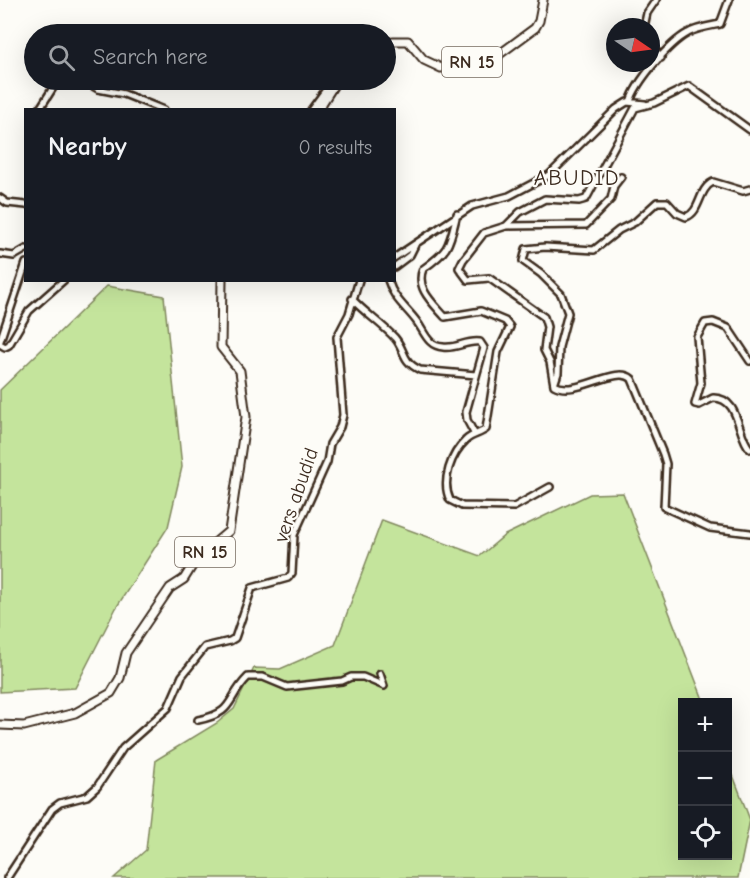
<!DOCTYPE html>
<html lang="en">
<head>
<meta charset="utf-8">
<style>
	:root { --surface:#171b24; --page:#20242c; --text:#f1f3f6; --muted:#9ea1a6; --line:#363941 }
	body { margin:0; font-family:"Comic Neue",sans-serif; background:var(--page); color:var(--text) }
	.controls { position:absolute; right:18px; bottom:18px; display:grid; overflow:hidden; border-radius:0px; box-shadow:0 6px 24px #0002 }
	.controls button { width:54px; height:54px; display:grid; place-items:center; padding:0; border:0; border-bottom:2px solid var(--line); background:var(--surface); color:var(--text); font:30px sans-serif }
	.compass { position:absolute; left:606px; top:18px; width:54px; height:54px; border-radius:50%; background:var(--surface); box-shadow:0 6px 24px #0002; rotate:103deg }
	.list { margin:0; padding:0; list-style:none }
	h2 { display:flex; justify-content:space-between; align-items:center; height:78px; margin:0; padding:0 24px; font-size:26px }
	h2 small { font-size:20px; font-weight:400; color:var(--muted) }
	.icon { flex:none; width:33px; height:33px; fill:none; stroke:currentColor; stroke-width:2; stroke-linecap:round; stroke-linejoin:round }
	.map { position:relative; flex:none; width:750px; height:878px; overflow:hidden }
	.search { position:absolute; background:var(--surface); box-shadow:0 6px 24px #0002; left:24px; top:24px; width:372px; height:66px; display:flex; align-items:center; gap:15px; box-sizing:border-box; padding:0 21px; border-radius:33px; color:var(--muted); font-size:22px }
	.panel { position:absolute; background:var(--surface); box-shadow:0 6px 24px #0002; left:24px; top:108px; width:372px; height:174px; border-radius:0px }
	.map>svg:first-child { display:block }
	.green { fill:#c4e49c; stroke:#80875d; stroke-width:1.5 }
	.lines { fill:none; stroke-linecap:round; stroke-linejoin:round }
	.minor-casing { stroke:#3b2a1e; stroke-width:10 }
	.major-casing { stroke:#3b2a1e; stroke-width:11 }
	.minor { stroke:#fdfcf7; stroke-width:5 }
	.major { stroke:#fdfcf7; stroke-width:7 }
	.labels { text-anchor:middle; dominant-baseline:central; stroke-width:4.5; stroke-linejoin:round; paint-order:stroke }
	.shield { fill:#fdfcf7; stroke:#75695f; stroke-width:1.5 }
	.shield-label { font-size:18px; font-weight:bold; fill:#3b2a1e }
	.street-label { font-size:20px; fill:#3b2a1e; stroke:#fdfcf7 }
	.quarter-label { font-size:22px; letter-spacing:1.5px; fill:#3b2a1e; stroke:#fdfcf7 }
</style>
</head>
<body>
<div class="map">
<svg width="750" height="878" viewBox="0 0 750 878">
	<rect width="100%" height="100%" fill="#fdfcf7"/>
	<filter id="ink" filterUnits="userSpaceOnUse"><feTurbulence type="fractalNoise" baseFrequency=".0167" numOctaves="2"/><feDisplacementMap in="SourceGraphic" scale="12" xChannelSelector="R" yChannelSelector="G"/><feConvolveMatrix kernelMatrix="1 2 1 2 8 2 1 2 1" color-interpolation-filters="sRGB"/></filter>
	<g filter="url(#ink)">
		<path class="green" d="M107 286 164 296 182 467 168 527 116 608 75 688 0 692V390Z
			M623 493 704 702H682V856H728V762L750 820 738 878H114L146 850 156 760 217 723 234 709 254 668 280 669 335 645 382 520 480 556 505 535 590 494Z"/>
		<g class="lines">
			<g class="minor-casing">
				<path id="minor" d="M644 27 647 13 656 0
					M651 44 661 58
					M83 80 98 89 124 94 164 110
					M630 102C636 82 669 43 688 33 696 28 710 26 720 24L729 0
					M39 110 58 80
					M311 110 333 80
					M750 130 689 86 654 103 635 108 586 199 579 201 545 199 520 212 506 226 484 233 463 260 459 268 468 280 489 278 544 317 547 327 544 350 550 362 554 385C576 398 616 364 632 379L663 454 666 464 664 507 710 528 750 533
					M0 198 7 203 26 205
					M457 214C449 246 450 250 423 269 415 288 433 303 445 317L481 311 505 321 510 327 498 352 486 429C480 434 472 434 466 440 451 454 441 481 450 500L462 506 514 507 550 487
					M506 226 586 225 611 199 614 186 621 177
					M0 254 14 256 26 249
					M394 258 472 206 509 196 549 175 616 109 627 102 645 104
					M394 267 410 255 415 245
					M388 280C394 300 406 307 417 322 425 333 428 346 443 347 457 349 466 340 480 342L484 348 466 412 467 420 474 433
					M352 299C365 313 382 324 395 338 406 351 401 361 420 370L476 375
					M0 341 26 263
					M0 344 5 347 9 345 29 311 64 280
					M750 361 728 328 713 322 705 323 697 337 701 383 695 404 699 405 713 398C740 397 737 436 750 449
					M554 385 558 373 559 347 568 313 561 294 541 274 523 261 526 249 545 247 594 250 619 230 635 222 657 202H667L677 213 686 217C701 212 698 189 713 182L743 191 750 189
					M198 720C236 712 225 700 248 677H263L287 687 342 681 351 677H363L384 686 380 674
					M7 878 52 809 60 803 87 796 97 787 123 748 168 708 182 676 205 647 230 641 235 638 252 588 288 578 292 573 294 535 327 462 330 444 340 427 343 415 337 337 349 314 359 280"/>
			</g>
			<g class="major-casing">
				<path id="major" d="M386 49 393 41H408L424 60 441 68 493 59 535 28 539 21 543 0
					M318 110 337 80
					M0 725 24 726 75 713 111 693 120 678 126 653 170 588 184 579 197 558 229 531 246 417 240 371 221 347 222 280"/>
			</g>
			<use href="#minor" class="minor"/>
			<use href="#major" class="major"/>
		</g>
	</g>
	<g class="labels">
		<g class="shield">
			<rect x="442" y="47" width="60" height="30" rx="4.5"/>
			<rect x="175" y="537" width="60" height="30" rx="4.5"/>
		</g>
		<g class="shield-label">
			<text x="472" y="62">RN 15</text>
			<text x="205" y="552">RN 15</text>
		</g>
		<g class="street-label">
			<text transform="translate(296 495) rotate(-71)">vers abudid</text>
		</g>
		<g class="quarter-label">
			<text x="577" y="178">ABUDID</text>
		</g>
	</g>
</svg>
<div class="controls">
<button>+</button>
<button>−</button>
<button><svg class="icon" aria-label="locate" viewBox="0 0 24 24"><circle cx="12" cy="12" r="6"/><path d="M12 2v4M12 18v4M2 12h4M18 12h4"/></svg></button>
</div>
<svg class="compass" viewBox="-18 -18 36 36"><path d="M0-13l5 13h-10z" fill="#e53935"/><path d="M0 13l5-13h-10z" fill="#9ea1a6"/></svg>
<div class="search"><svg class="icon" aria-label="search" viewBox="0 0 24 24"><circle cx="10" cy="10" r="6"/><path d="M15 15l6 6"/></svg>Search here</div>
<section class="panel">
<h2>Nearby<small>0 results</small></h2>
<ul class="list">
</ul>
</section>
</div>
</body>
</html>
